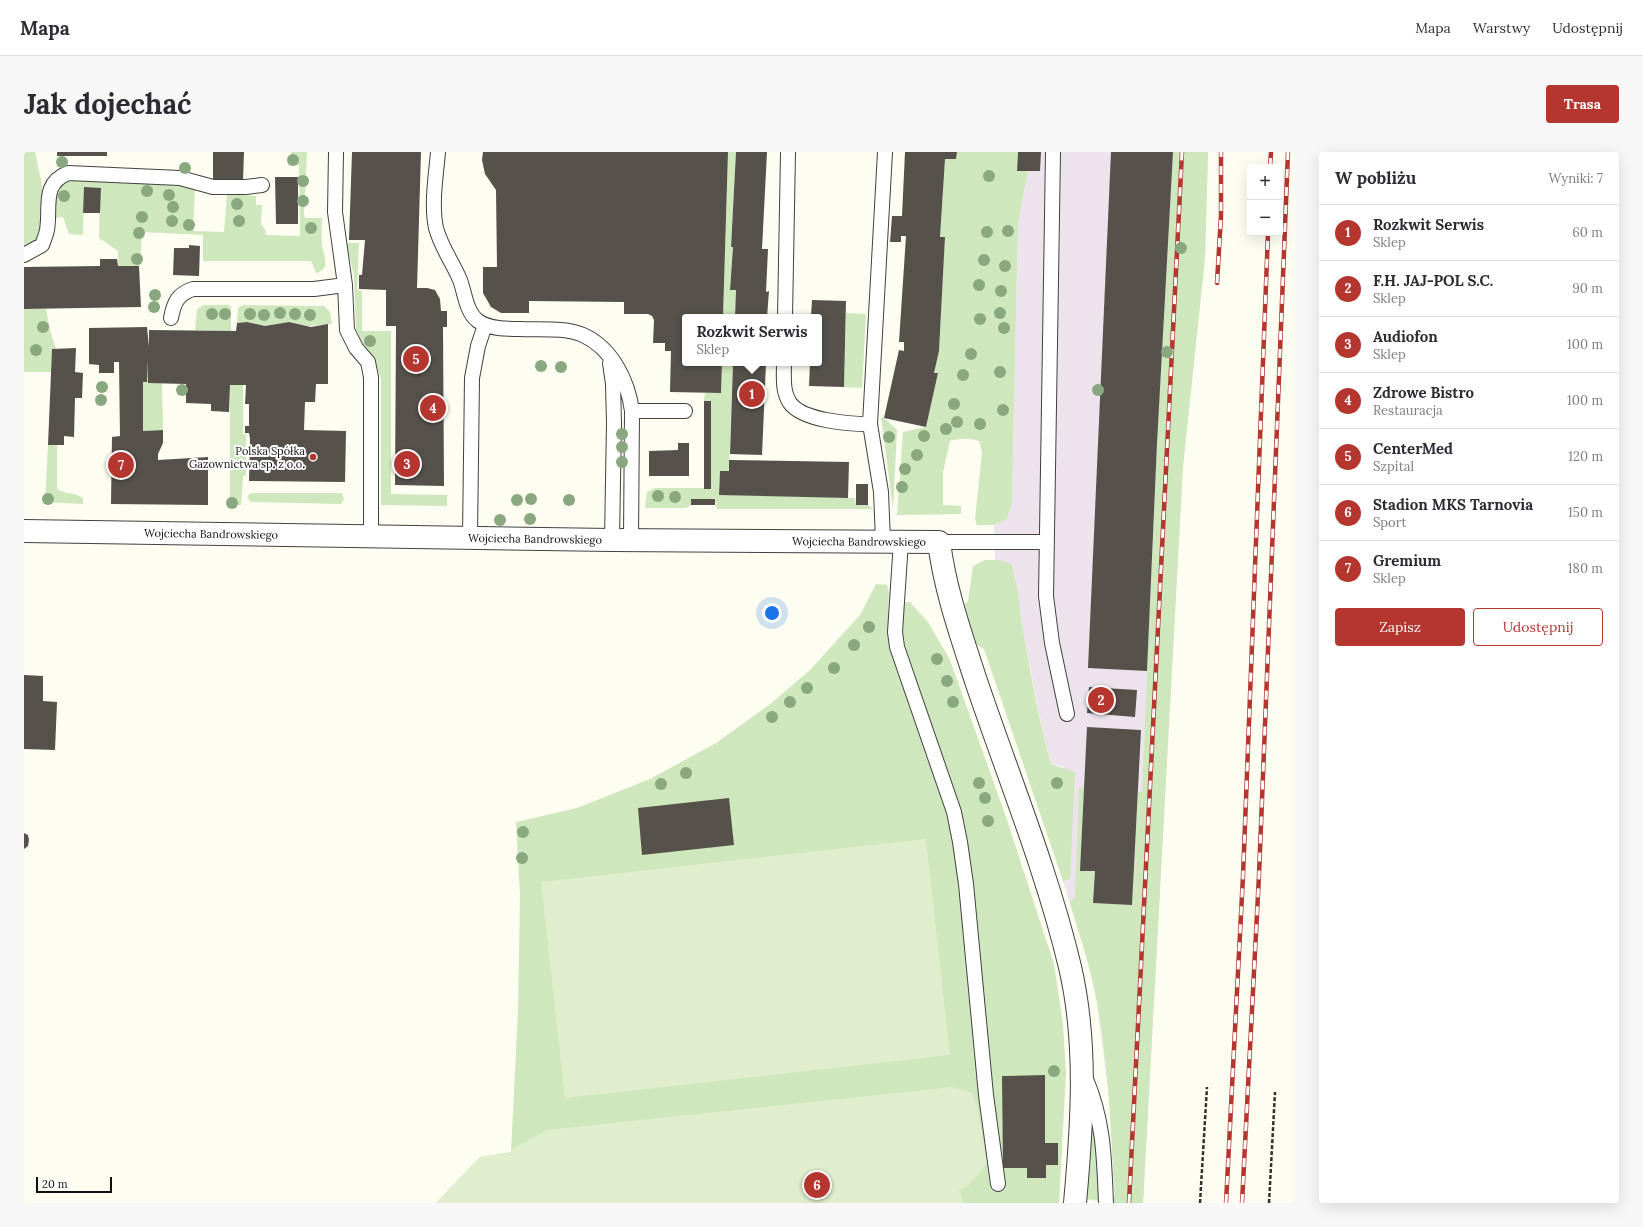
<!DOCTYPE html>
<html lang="pl">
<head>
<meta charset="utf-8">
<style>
	:root { --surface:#fff; --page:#f7f7f7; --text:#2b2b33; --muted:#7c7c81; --line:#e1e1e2; --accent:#b5362f }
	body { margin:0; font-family:Lora,serif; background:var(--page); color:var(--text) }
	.controls { position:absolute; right:12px; top:12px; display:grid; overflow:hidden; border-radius:4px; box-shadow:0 4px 16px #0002 }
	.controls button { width:36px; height:36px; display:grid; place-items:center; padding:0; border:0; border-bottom:1px solid var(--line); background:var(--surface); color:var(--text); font:20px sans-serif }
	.scale { position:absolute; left:12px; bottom:10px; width:76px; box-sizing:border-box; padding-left:4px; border:2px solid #0e0e0e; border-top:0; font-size:11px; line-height:14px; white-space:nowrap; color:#0e0e0e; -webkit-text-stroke:3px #fff; paint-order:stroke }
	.you { position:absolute; left:748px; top:461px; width:14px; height:14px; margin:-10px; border:3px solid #fff; border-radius:50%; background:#1a73e8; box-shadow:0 0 0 6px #1a73e833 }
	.badge { display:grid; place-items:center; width:26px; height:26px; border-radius:50%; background:var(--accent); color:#fff; font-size:13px; font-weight:700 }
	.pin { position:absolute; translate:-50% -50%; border:2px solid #fff; box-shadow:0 1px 4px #0006 }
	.popup { position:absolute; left:658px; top:162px; width:140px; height:52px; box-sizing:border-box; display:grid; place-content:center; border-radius:4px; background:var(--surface); filter:drop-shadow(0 1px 3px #0005); font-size:13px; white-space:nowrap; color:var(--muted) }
	.popup b { font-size:15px; color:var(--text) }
	.popup::after { content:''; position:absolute; left:50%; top:100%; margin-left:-8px; border:8px solid transparent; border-top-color:var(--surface) }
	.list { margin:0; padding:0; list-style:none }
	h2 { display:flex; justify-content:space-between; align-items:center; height:52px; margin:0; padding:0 16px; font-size:17px }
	h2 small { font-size:13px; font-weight:400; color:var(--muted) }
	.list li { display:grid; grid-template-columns:26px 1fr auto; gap:12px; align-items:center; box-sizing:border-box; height:56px; padding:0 16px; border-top:1px solid var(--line) }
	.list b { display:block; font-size:15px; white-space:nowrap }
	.list p { margin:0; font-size:13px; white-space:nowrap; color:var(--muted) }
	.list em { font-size:13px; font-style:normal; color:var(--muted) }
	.actions { display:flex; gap:8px; padding:12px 16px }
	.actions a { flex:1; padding:9px 0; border:1px solid var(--accent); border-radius:4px; text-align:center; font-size:14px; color:var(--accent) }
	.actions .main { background:var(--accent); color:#fff }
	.map { position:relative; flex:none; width:1271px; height:1051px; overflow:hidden; border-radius:4px }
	header { display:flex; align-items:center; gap:24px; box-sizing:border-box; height:56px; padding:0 20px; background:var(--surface); border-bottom:1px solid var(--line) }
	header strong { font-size:19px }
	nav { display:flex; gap:22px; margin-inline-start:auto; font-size:14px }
	.intro { display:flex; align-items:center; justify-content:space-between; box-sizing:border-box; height:96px; padding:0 24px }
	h1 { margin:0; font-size:28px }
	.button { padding:10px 18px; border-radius:4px; background:var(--accent); color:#fff; font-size:14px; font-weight:700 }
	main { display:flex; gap:24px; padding:0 24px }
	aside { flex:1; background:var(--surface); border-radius:4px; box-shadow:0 4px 16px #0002 }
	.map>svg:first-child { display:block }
	.industrial { fill:#ece3ec }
	.green { fill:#cee7bc }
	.pitch { fill:#e0eecd }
	.building { fill:#56514b }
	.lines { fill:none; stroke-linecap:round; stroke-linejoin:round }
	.lane-casing { stroke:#414141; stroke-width:16 }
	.street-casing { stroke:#414141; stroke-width:24 }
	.path { stroke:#303030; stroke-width:2.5; stroke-dasharray:4 2; stroke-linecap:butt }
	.lane { stroke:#fff; stroke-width:14 }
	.street { stroke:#fff; stroke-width:22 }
	.rail-casing { stroke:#b5362f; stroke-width:4.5 }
	.rail { stroke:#fff; stroke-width:3; stroke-dasharray:9; stroke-linecap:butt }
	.tree { fill:#89a880 }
	.poi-dot { fill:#b5362f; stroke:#fff; stroke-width:1.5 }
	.labels { text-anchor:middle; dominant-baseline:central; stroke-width:4; stroke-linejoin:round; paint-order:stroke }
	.poi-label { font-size:11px; fill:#0e0e0e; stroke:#fff; text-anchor:end }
	.street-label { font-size:11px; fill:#0e0e0e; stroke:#fff }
</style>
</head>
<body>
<header>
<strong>Mapa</strong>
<nav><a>Mapa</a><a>Warstwy</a><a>Udostępnij</a></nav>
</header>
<div class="intro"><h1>Jak dojechać</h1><a class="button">Trasa</a></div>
<main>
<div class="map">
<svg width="1271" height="1051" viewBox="0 0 1271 1051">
	<rect width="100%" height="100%" fill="#fefdf1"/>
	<path class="industrial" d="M994 0H1184L1181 106 1159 314 1119 1051H1091L1085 944 1073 851 1064 810 1039 729 1046 727 1040 615 1027 612 1019 580 999 480 991 422 976 408H971L970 373 983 366 988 349 994 70 1004 19Z"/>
	<path class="green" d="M0 0H11L18 33 17 71 12 89 0 93Z
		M267 0H283L280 62 281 66H298C298 75 297 83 298 92 299 103 308 117 292 121L287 109H179V83L118 80 116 114H94V99L75 86 76 36H60L59 83 45 82 39 65H34L30 69 32 39C35 36 39 32 44 30 55 24 154 32 171 35L169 79 200 80 203 42 232 44V53H238L237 72 241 77 242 83 276 84 275 13H266Z
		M704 0H712L707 95H709L706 137 712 138 711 165H699Z
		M933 0H994L993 18 1004 19 994 70 988 349 983 367 970 373H953L951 367 958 300 955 289C945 286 936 286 926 289L919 320V353L937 354V362L873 363 879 280 902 275 914 221H910L915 199 921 85H916L921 7H932Z
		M1149 0H1184L1181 106 1159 314 1119 1051H1088V1043L1091 1044 1090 1034C1087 973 1084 911 1073 850 1067 817 1056 784 1046 751L1051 745 1055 636H1060L1056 718 1071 719 1069 751 1108 753 1114 640H1118L1133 291Z
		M322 91H335L333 138 338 139V179H367V342L423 343V354L357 353V227L350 205 337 189 332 177 330 123Z
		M180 153H204L207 155V179L171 178 173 157Z
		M219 153 300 154 306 160 308 172 284 174 265 170 241 174 223 170 213 171 214 156Z
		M0 157H22L26 178 32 197H28L27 220H0Z
		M822 161 842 162 838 236 820 235Z
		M124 195 138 231 139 278 119 279V230H123Z
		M698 211H709L705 319H696L695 342 831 346 832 353H844L849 357H693L691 347H668L667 353 662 356H621L623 340 631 336H680V337H687V249H680L681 241H697Z
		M206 233H219V282L222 283V323L219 324 217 353H206Z
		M857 265 860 266 873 278 869 357Z
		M24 293H33V337C41 343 51 340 59 346V352L21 350Z
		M227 341H318L320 347 317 352 226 350 223 344Z
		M961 408H976L987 412C995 433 995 457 999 479 1007 523 1015 568 1027 612L1051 620 1046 727 1039 729 960 497C944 490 943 470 939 454L944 449 949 414Z
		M852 432 863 433 865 440 864 459 879 460 881 450H886L904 470 926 508 982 665 1030 812 1039 872 1042 921 1035 1051H412L456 1005 487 1000 494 859 496 743 492 670 553 656 626 627 692 591 745 553 785 519 836 463Z
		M1069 959 1077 1049 1060 1047Z"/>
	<path class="pitch" d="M902 687 926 903 541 946 517 730Z
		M929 935 948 941 953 955 963 1012 944 1034 935 1038 940 1051H412L456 1005 487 1001V998L523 978Z"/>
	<path class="building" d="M33 0H83V4H33Z
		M189 0H220L219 29 189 28Z
		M328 0H397L393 136H403L411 138 416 147 417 159H423V175H419L420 334 371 333 372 174H362V138L335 137V123H338L341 88H325Z
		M459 0H704L699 165H661V211H698L697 241 646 240 647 199H641V191H629L630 168 628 164 624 162H600V150L505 149V161H477L467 155 459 141V115H473L472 38 461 22 458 8Z
		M712 0H743L738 97H744L742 140 745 139 743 165H711L712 138H706L709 95H707Z
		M881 0H933L932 7H921L916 85H921L915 199 910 221H914L902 275 860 266 875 198 880 199V190H875L882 84H877V90H866L868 64H878Z
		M994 0H1017L1016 19H993Z
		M1087 0H1149L1133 291 1123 519 1064 516Z
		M251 25H274V72H252Z
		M60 35 77 36 76 61H59Z
		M165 93 176 94 175 124 149 123 150 96H165Z
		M76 107H93L94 114H115L117 155 0 157V115L76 114Z
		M788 148 822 149 820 235 785 234 786 211H795V165H787Z
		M223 170 241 174 265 170 287 175 304 172V232H292L291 250H281L280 278 322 279 321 330 225 329 226 287 225 281H221V274H225V252H221L222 233H206L205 260 187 259V252L162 251V232L124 231 123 208V230H119V279L139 278V291L134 302V308L184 305V353L87 352 88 285 96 284 95 210H90V221H75V213L65 212V176L123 175 125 195V178L212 179 213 171Z
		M52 196 51 220 59 221 58 246H51L50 285 40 284V293H24L28 197Z
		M709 211H742L738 303 706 302Z
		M680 249H687V337H680Z
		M654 291H665V324H625V299L654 298Z
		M705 308 825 310 824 346 695 343 696 319H705Z
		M832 332H844V353H832Z
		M667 347H691V353H667Z
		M0 523 19 524V549L33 550 31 598 0 597Z
		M1065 535 1113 538 1111 565 1063 561Z
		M1063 575 1117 578 1108 753 1069 751 1071 719H1056Z
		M705 646 710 693 618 703 614 656Z
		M0 681 4 683 5 688 4 694 0 697Z
		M1021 923V991H1034V1013H1022V1026H1003V1016H979L978 924Z"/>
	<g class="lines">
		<g class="lane-casing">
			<path id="lane" d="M312 0 311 60 321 133 323 178 332 196 344 210 347 225V384
				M414 0C412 24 407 52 412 76 417 95 429 111 436 128 441 141 442 160 454 169 465 177 483 177 496 177 515 178 541 175 559 183 588 196 604 229 608 259
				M1029 0 1022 444 1028 491 1043 562
				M0 103 18 93C20 88 22 83 23 78 27 55 17 32 44 21L156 26 189 35H222L238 33
				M761 165 764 0
				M147 166C150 150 154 142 169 137H290L321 133
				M586 211 589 232 590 271 588 388
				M760 211C760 224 758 239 766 251 779 269 826 272 846 272
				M446 385 448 226 454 194 461 173
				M607 388 608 259H661
				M859 389 857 340 846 272 861 0
				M877 389 871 480 873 495 930 660 936 690 942 732 962 943 974 1032
				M915 390H1023
				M1062 927C1080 970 1080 1005 1082 1051"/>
		</g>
		<g class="street-casing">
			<g id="street">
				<path id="s1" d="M0 379 588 388 915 390C921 438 937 483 952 529 984 624 1023 718 1046 815 1064 892 1058 974 1051 1051"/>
			</g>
		</g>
		<path class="path" d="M1176 1051 1183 935
			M1245 1051 1251 940"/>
		<use href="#lane" class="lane"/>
		<use href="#street" class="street"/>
		<g class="rail-casing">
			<path id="rail" d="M1246 15 1247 0
				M1193 131 1197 64V0
				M1105 1051 1158 0
				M1202 1051 1219 724 1244 81
				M1218 1051 1235 723 1264 0"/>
		</g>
		<use href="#rail" class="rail"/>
	</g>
	<g class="tree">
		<circle cx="269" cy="8" r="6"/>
		<circle cx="38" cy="10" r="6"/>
		<circle cx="161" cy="16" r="6"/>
		<circle cx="965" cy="24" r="6"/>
		<circle cx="279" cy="29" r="6"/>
		<circle cx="123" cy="39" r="6"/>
		<circle cx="145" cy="43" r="6"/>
		<circle cx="40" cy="44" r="6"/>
		<circle cx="279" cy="49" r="6"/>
		<circle cx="213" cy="52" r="6"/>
		<circle cx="149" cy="55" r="6"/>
		<circle cx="118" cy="65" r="6"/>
		<circle cx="148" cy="69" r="6"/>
		<circle cx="215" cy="69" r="6"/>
		<circle cx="165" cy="73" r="6"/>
		<circle cx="287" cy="76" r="6"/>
		<circle cx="984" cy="79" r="6"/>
		<circle cx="963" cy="80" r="6"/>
		<circle cx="115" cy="81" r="6"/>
		<circle cx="1157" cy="96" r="6"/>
		<circle cx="113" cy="107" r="6"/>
		<circle cx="960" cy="108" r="6"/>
		<circle cx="981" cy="114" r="6"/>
		<circle cx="955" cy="133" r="6"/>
		<circle cx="977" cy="139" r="6"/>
		<circle cx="131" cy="143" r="6"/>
		<circle cx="130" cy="155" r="6"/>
		<circle cx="256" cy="161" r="6"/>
		<circle cx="976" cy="161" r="6"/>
		<circle cx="188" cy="162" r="6"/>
		<circle cx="201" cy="162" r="6"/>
		<circle cx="226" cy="162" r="6"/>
		<circle cx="271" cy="162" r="6"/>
		<circle cx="240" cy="163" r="6"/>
		<circle cx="286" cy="163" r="6"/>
		<circle cx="956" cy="167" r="6"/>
		<circle cx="19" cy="175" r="6"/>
		<circle cx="980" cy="176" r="6"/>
		<circle cx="346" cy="189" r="6"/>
		<circle cx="12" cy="198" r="6"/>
		<circle cx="1143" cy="200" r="6"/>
		<circle cx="947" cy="202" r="6"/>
		<circle cx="517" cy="214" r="6"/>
		<circle cx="537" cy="215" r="6"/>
		<circle cx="976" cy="220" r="6"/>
		<circle cx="939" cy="223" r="6"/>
		<circle cx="78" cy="235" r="6"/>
		<circle cx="158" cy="238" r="6"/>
		<circle cx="1074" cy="238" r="6"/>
		<circle cx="77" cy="248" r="6"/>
		<circle cx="930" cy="252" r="6"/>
		<circle cx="979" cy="258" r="6"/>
		<circle cx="933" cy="270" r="6"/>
		<circle cx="956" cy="272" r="6"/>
		<circle cx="922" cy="277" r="6"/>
		<circle cx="598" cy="282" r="6"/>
		<circle cx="900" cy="284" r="6"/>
		<circle cx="865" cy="285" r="6"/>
		<circle cx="598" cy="295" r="6"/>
		<circle cx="893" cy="303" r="6"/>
		<circle cx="598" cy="310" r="6"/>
		<circle cx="881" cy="317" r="6"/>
		<circle cx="878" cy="335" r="6"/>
		<circle cx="634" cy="344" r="6"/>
		<circle cx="651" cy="345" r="6"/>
		<circle cx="24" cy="347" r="6"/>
		<circle cx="507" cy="347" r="6"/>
		<circle cx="493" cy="348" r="6"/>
		<circle cx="545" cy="348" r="6"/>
		<circle cx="208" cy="351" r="6"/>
		<circle cx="506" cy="367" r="6"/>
		<circle cx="476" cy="368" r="6"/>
		<circle cx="845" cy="475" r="6"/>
		<circle cx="830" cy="493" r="6"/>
		<circle cx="913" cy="507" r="6"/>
		<circle cx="810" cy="516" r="6"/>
		<circle cx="923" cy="529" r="6"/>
		<circle cx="783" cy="536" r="6"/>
		<circle cx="766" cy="550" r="6"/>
		<circle cx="929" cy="550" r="6"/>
		<circle cx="748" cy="565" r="6"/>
		<circle cx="662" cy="621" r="6"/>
		<circle cx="955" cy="631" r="6"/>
		<circle cx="1033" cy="631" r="6"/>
		<circle cx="637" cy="632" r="6"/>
		<circle cx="961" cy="646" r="6"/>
		<circle cx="964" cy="669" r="6"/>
		<circle cx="499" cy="680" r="6"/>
		<circle cx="498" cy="706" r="6"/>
		<circle cx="1030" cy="919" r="6"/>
	</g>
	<circle class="poi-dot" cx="289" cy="305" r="4"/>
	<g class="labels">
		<g class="poi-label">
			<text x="281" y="299">Polska Spółka<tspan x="281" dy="13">Gazownictwa sp. z o.o.</tspan></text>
		</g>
		<g class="street-label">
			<text stroke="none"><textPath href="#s1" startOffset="187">Wojciecha Bandrowskiego</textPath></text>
			<text stroke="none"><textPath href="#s1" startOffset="511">Wojciecha Bandrowskiego</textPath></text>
			<text stroke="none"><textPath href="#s1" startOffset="835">Wojciecha Bandrowskiego</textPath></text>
		</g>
	</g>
</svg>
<div class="controls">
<button>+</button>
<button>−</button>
</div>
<div class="scale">20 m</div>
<div class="you"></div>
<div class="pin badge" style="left:728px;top:242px">1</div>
<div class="popup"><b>Rozkwit Serwis</b>Sklep</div>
<div class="pin badge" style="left:1077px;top:548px">2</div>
<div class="pin badge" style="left:383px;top:312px">3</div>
<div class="pin badge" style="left:409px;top:256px">4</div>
<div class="pin badge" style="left:392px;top:207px">5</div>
<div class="pin badge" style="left:793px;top:1033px">6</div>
<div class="pin badge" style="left:97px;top:313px">7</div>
</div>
<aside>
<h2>W pobliżu<small>Wyniki: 7</small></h2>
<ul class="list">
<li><span class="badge">1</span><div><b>Rozkwit Serwis</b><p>Sklep</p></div><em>60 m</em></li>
<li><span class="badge">2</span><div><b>F.H. JAJ-POL S.C.</b><p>Sklep</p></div><em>90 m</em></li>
<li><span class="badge">3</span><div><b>Audiofon</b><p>Sklep</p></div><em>100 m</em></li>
<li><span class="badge">4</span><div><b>Zdrowe Bistro</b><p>Restauracja</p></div><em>100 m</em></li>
<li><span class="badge">5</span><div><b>CenterMed</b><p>Szpital</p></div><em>120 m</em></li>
<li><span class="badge">6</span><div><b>Stadion MKS Tarnovia</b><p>Sport</p></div><em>150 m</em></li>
<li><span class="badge">7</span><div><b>Gremium</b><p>Sklep</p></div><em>180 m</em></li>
</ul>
<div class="actions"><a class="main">Zapisz</a><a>Udostępnij</a></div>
</aside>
</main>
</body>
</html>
